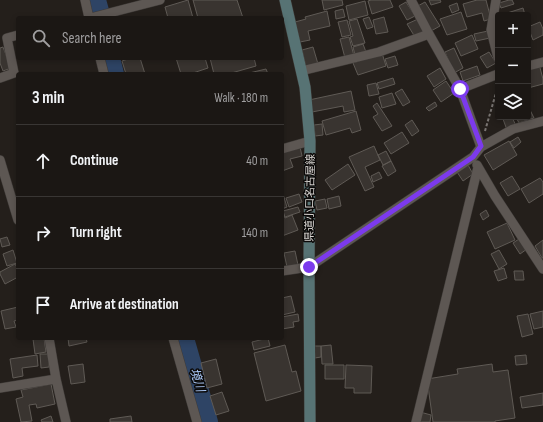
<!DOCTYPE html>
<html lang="en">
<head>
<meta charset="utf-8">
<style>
	:root { --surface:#1b1714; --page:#282422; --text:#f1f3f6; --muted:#a09fa0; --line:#393634 }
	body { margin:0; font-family:"Sofia Sans Condensed","Noto Sans JP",sans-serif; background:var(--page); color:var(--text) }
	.controls { position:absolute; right:12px; top:12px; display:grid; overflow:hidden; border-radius:4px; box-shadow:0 2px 6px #0003 }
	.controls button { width:36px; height:36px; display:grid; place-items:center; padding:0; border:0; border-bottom:1px solid var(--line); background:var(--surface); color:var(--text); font:20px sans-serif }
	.stop { position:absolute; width:12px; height:12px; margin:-9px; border:3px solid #7c3aed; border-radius:50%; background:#fff }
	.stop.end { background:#7c3aed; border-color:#fff; box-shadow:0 1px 4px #0008 }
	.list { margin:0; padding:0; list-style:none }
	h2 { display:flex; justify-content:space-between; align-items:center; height:52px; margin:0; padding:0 16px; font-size:17px }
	h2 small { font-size:13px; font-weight:400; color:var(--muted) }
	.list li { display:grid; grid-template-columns:26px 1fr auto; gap:12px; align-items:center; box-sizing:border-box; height:72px; padding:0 16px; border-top:1px solid var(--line) }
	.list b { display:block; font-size:15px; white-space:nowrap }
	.list em { font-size:13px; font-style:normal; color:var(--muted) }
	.icon { flex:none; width:22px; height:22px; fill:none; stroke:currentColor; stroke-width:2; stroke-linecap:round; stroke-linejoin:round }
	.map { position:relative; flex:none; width:543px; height:422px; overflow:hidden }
	.search { position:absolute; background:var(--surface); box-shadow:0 2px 6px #0003; left:16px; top:16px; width:268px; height:44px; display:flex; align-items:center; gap:10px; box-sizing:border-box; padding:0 14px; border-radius:4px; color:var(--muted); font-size:15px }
	.panel { position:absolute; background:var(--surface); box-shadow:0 2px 6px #0003; left:16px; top:72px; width:268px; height:268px; border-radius:4px }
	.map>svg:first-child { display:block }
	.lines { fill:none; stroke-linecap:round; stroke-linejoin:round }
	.river { stroke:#2e4465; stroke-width:18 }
	.building { fill:#393430; stroke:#5f5a55 }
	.minor-casing { stroke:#3e3a37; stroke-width:10 }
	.secondary-casing { stroke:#3e3a37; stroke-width:12 }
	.path { stroke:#797572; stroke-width:2; stroke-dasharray:3 2; stroke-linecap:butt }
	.minor { stroke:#5d5753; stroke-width:9 }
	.secondary { stroke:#577374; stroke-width:11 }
	.route { stroke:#7c3aed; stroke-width:5 }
	.labels { text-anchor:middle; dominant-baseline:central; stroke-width:3; stroke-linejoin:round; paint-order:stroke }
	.street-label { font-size:11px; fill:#d8d5d2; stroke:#0b0908 }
	.water-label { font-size:12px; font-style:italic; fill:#aecdfd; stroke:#0b0908 }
</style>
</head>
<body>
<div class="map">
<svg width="543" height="422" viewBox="0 0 543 422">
	<rect width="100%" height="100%" fill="#241f1b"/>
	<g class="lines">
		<path class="river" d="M97 0 102 18
			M111 58 115 74
			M185 338 209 422"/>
	</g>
	<path class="building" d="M188 0 193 18H168L165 7Z
		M193 0H237L243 18H198Z
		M322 0H342L343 5 324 10Z
		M371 0H390L393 7 372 14 368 1Z
		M429 0H440L441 2 431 5Z
		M477 0H486L491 19 484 21 482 13 467 17 463 4Z
		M509 0H512L514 4 501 8 499 3Z
		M365 1 368 15 349 20 346 6Z
		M406 2 415 16 407 20 399 6Z
		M425 2 440 26 431 31 416 7Z
		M457 3 459 10 452 13 449 6Z
		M523 8 525 15H501Z
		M343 9 345 17 336 19 335 11Z
		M327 11 330 26 308 31 310 40 300 42 295 22 306 19 305 17Z
		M461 12 467 29 447 35 440 19Z
		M369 17 373 27 367 29 363 19Z
		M384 17 388 32 376 34 373 20Z
		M357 19 365 43 353 46 350 37 353 36 349 21Z
		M418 19 425 31 415 37 407 24Z
		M347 20 351 35 342 37 338 22Z
		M540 22 543 29V35L533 40 528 27Z
		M488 31 490 38 476 41 474 34Z
		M472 35 478 49 461 56 455 43Z
		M349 37 354 56 345 58 340 39Z
		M363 44 366 52 355 55 353 47Z
		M3 47 11 68 3 71 0 63V48Z
		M313 47 318 64 306 67 302 50Z
		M454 48 463 68 454 73 445 52Z
		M489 52 496 63 487 68 480 57Z
		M382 53 386 66 358 75 353 63Z
		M395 56 398 65 388 68 385 59Z
		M131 58H140L145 74H126L122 61Z
		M176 58H205L208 68 190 74H181Z
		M210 58H254L256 66 228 74H214Z
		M539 64 543 79V84L528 88V68Z
		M477 66 480 75 463 81 460 72Z
		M440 68 446 79 434 87 427 76Z
		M266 69 268 74H245Z
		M393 78 395 84 379 89 377 83Z
		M446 81 454 93 441 102 433 90Z
		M376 83 379 94 369 96 367 85Z
		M402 89 410 102 403 106 395 93Z
		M351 91 355 110 344 112 343 106 312 112 309 100Z
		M392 93 396 104 382 108 379 97Z
		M435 102 437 106 429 111 426 108Z
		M377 103 392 126 382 131 373 117 378 114 373 106Z
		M528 106 534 118 519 123 516 117H528Z
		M356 111 361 130 352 133 350 128 326 135 322 121Z
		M508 117H512L516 126 507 130 503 119Z
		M412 120 419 131 412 136 405 125Z
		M322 124 323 135 315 136 314 125Z
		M402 132 409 143 391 154 384 143Z
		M518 137 521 142 514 148 510 142Z
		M509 141 517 155 493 170 484 155Z
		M374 146 380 160 365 167 374 187 365 191 349 157Z
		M300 147 302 156 290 159 293 167 282 171V153Z
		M386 151 391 161 383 165 378 155Z
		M391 161 396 171 388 176 382 166Z
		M348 164 355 175 332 190 325 180Z
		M468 165 473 174 463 181 457 172Z
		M379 172 382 178 373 182 371 176Z
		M512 176 520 189 508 196 500 183Z
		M540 178 543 182V194L529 203 521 189Z
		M282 191 287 207 282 209Z
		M299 194 302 202 289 207 286 198Z
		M339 196 341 206 329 209 327 199Z
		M325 199 327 208 317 210 315 201Z
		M298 207 300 212 285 217 283 211Z
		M282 210 285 218 292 215 298 230 282 236Z
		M486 210 489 216 483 220 480 214Z
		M507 223 515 240 495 249 487 232Z
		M7 237 10 245 2 247 0 239Z
		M519 239 527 249 520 254 513 243Z
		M543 240V258H542L535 246Z
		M13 250 17 263 7 266 3 254Z
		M499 250 507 264 499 269 491 254Z
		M295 251 298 265 287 267 284 253Z
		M15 264 18 269V277L5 284 0 274V272Z
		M504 268 507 278 498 281 494 271Z
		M514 271H523L524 280H515Z
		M291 296 295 312 282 315V298Z
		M18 307V320L14 321 16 327 5 329 1 311Z
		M543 311V327L534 329 530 314Z
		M298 314 299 321 293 322 294 327 282 329V317Z
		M528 314 533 334 522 337 517 316Z
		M38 338H44L46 352 35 354 33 339Z
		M68 338H86L87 342 69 346Z
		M268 338 270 346 254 350 252 342Z
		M285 345 292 372 296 371 301 391 266 401 254 353Z
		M331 345 333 364H322L321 346Z
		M314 346H321V357L315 358Z
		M40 354H49V367L41 368Z
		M37 355 38 366 22 368 23 376 13 378 10 359Z
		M526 355 527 364 516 365 515 356Z
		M216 359 222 384 207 388 201 363Z
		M83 364 85 382 71 384 68 366Z
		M492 364 493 372 508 370 515 418 495 421V422H433L427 379 458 374 457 369Z
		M325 365H344V379H325Z
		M346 365 372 366 371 393H354V388H345Z
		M51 384 55 404 37 408 36 404 29 405 32 421 21 422 16 399 23 397 21 390Z
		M222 392 229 411 216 415 210 396Z
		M543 393V405L522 408 520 397Z
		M420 412 431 415 430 422H418Z
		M51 416 53 422H42L41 420Z
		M131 416 132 422H110V419Z"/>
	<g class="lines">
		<g class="minor-casing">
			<path id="minor" d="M85 0 89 18
				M411 0 429 34 460 89 481 147
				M496 0 491 30 498 58
				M90 18 160 0
				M100 58 104 74
				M528 66 543 62
				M301 71 379 52 429 34
				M0 78 14 73 7 38 18 35
				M460 89 498 74
				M282 149 310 141
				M0 160 18 220
				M477 165 495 196 543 269
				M282 271 309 267 473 157 481 147 513 129 543 121
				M49 338 56 379 66 422
				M173 338 197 422
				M0 388 56 379
				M416 422 478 167"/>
		</g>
		<g class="secondary-casing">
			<path id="secondary" d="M285 0 305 87 310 141 309 267 310 422"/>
		</g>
		<path class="path" d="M485 131 498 86"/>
		<use href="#minor" class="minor"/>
		<use href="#secondary" class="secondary"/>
	</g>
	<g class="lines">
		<path class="route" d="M309 267 473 157 481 146 460 89"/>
	</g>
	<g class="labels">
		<g class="street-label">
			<text transform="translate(310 198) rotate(-89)">県道小口名古屋線</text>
		</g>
		<g class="water-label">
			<text transform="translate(197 380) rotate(74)">境川</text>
		</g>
	</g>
</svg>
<div class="controls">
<button>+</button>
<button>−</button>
<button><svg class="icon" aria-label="layers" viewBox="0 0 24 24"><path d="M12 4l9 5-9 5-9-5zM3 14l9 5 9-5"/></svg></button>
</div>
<div class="stop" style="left:460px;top:89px"></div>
<div class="stop end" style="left:309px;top:267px"></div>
<div class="search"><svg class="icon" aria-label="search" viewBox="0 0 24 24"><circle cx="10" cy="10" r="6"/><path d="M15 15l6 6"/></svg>Search here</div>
<section class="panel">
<h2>3 min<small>Walk · 180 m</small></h2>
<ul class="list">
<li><svg class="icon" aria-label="ahead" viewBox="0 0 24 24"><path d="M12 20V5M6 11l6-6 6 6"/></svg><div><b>Continue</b></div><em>40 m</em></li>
<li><svg class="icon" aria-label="right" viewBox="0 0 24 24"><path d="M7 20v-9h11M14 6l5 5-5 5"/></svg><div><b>Turn right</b></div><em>140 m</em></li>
<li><svg class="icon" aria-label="arrive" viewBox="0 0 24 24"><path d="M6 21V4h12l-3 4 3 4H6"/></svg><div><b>Arrive at destination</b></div></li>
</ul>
</section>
</div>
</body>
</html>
